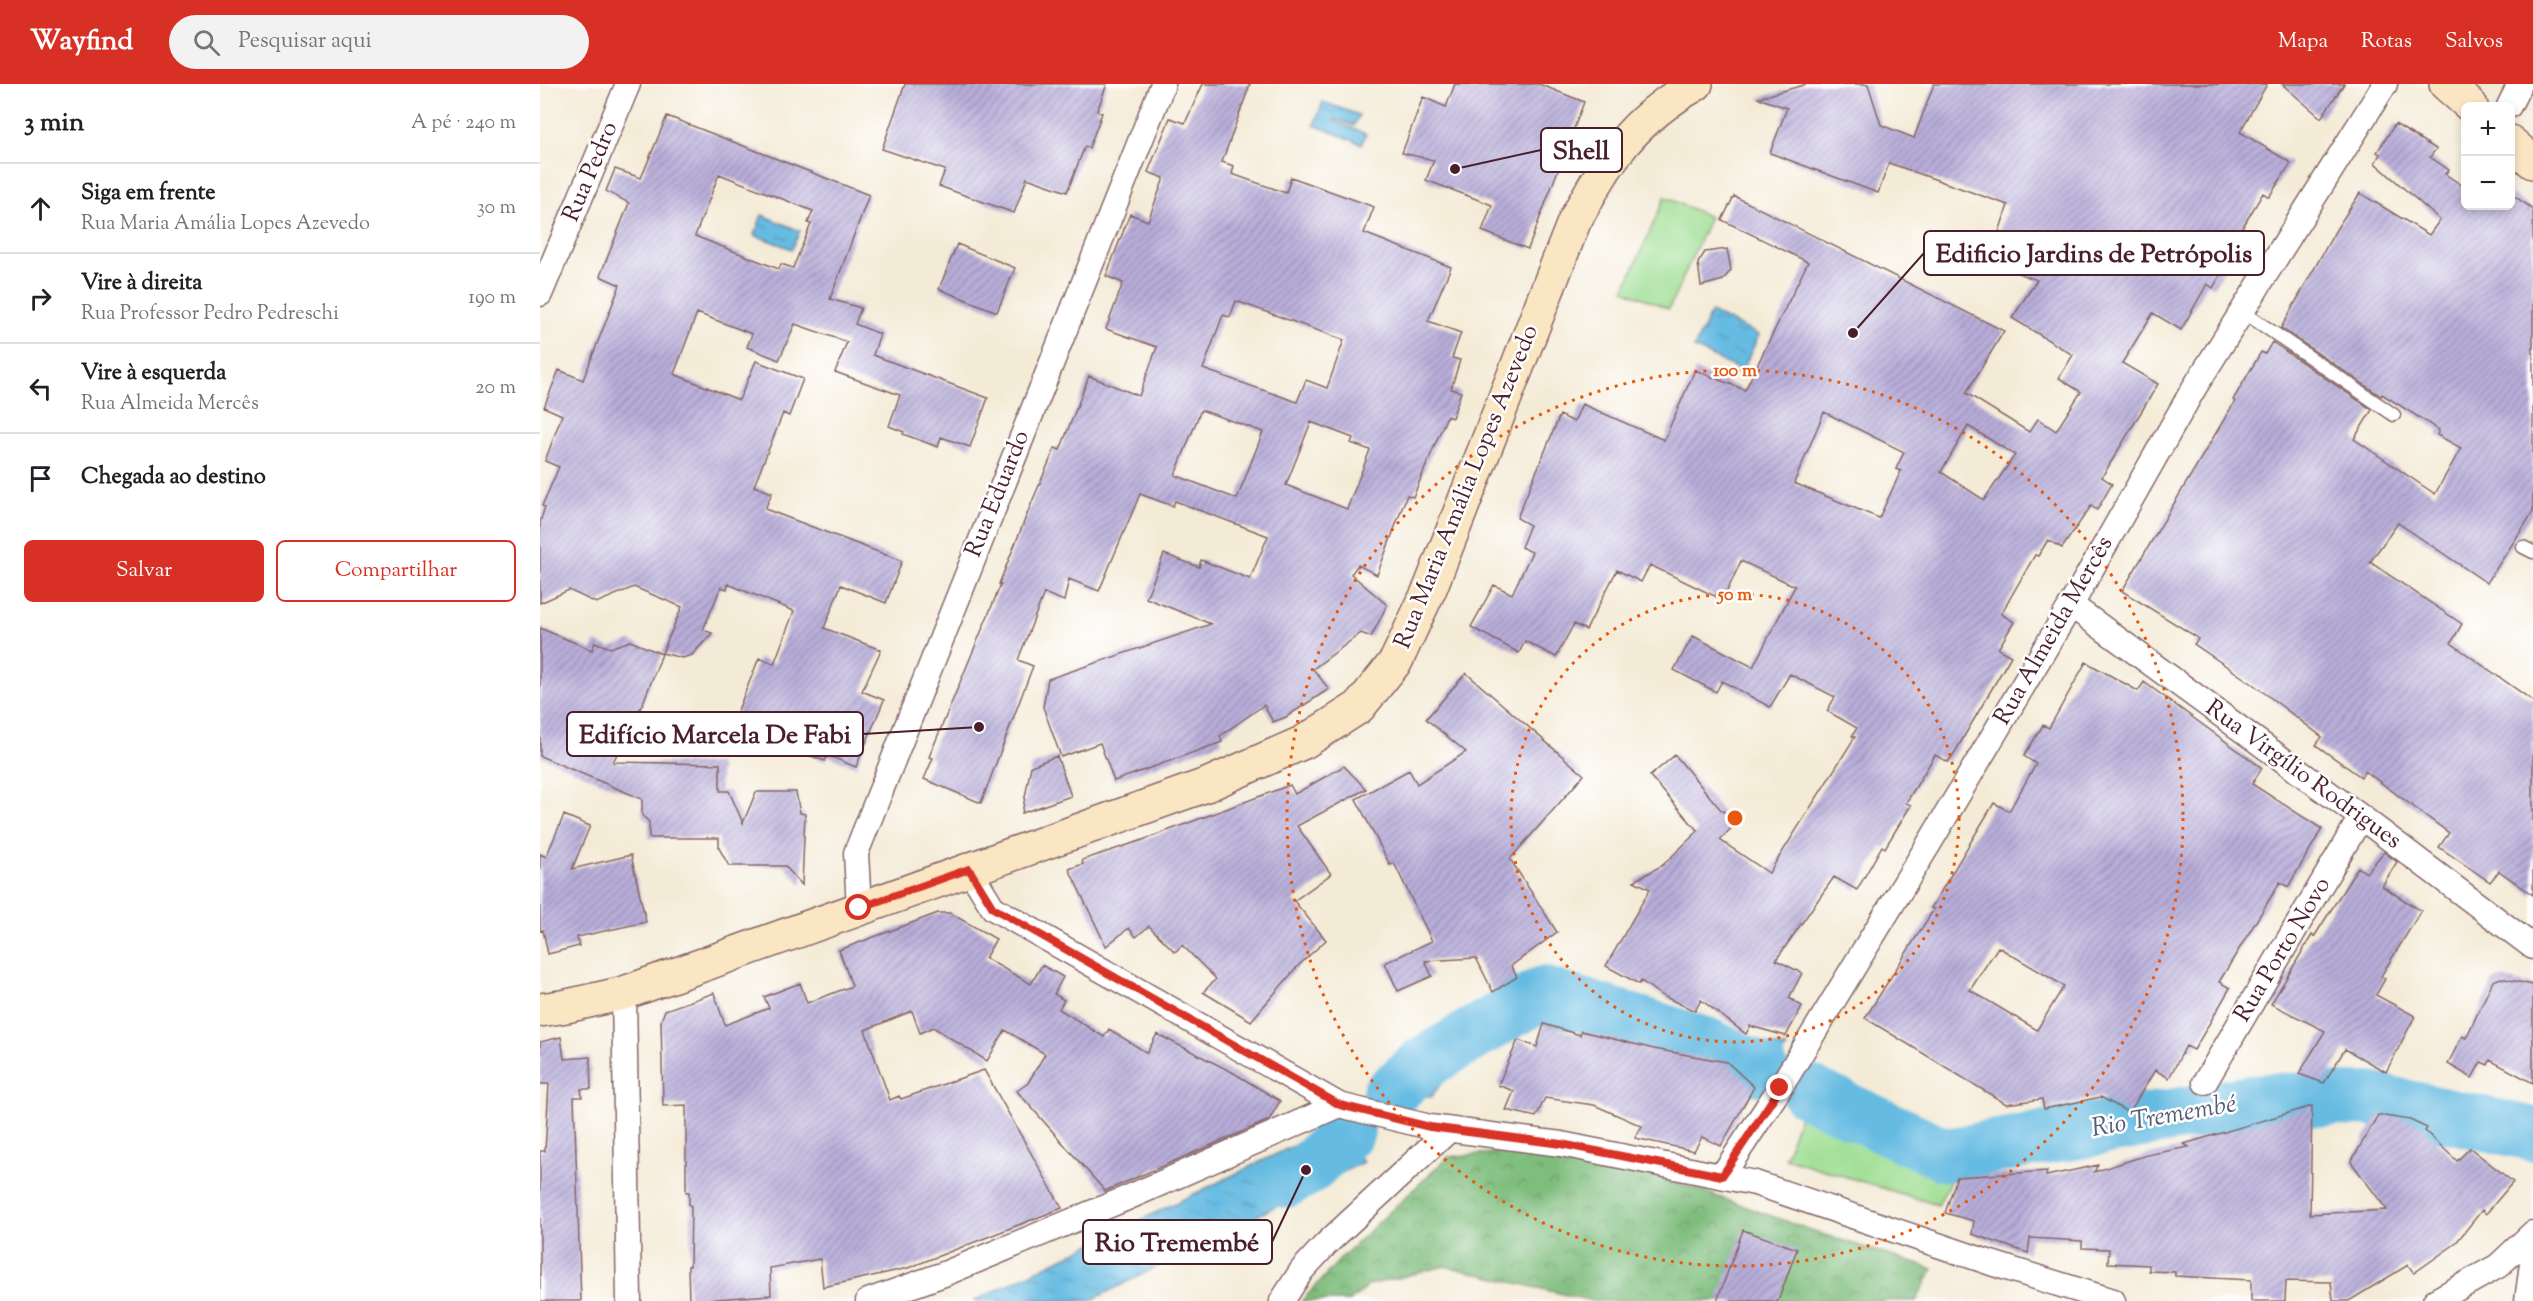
<!DOCTYPE html>
<html lang="pt">
<head>
<meta charset="utf-8">
<style>
	:root { --surface:#fff; --page:#f2f2f2; --text:#202124; --muted:#757577; --line:#e0e0e0; --accent:#d93025 }
	body { margin:0; font-family:"Sorts Mill Goudy",serif; background:var(--page); color:var(--text) }
	.controls { position:absolute; right:18px; top:18px; display:grid; overflow:hidden; border-radius:9px; box-shadow:0 3px 9px #0003 }
	.controls button { width:54px; height:54px; display:grid; place-items:center; padding:0; border:0; border-bottom:2px solid var(--line); background:var(--surface); color:var(--text); font:30px sans-serif }
	.stop { position:absolute; width:18px; height:18px; margin:-14px; border:4px solid #d93025; border-radius:50%; background:#fff }
	.stop.end { background:#d93025; border-color:#fff; box-shadow:0 2px 6px #0008 }
	.list { margin:0; padding:0; list-style:none }
	h2 { display:flex; justify-content:space-between; align-items:center; height:78px; margin:0; padding:0 24px; font-size:26px }
	h2 small { font-size:20px; font-weight:400; color:var(--muted) }
	.list li { display:grid; grid-template-columns:39px 1fr auto; gap:18px; align-items:center; box-sizing:border-box; height:90px; padding:0 24px; border-top:2px solid var(--line) }
	.list b { display:block; font-size:22px; white-space:nowrap }
	.list p { margin:0; font-size:20px; white-space:nowrap; color:var(--muted) }
	.list em { font-size:20px; font-style:normal; color:var(--muted) }
	.actions { display:flex; gap:12px; padding:18px 24px }
	.actions a { flex:1; padding:14px 0; border:2px solid var(--accent); border-radius:9px; text-align:center; font-size:21px; color:var(--accent) }
	.actions .main { background:var(--accent); color:#fff }
	.icon { flex:none; width:33px; height:33px; fill:none; stroke:currentColor; stroke-width:2; stroke-linecap:round; stroke-linejoin:round }
	.map { position:relative; flex:none; width:1993px; height:1217px; overflow:hidden }
	header { display:flex; align-items:center; gap:36px; box-sizing:border-box; height:84px; padding:0 30px; background:var(--accent); color:#fff }
	header strong { font-size:28px }
	nav { display:flex; gap:33px; margin-inline-start:auto; font-size:21px }
	.search { width:420px; height:54px; background:var(--page); display:flex; align-items:center; gap:15px; box-sizing:border-box; padding:0 21px; border-radius:33px; color:var(--muted); font-size:22px }
	main { display:flex }
	aside { flex:1; background:var(--surface) }
	.map>svg:first-child { display:block }
	.forest { fill:url(#forest-crowns); stroke:#646e54; stroke-width:1.5 }
	.park { fill:#9fde93; stroke:#747e5f; stroke-width:1.5 }
	.water { fill:url(#water-ripples); stroke:#586d86; stroke-width:1.5 }
	.lines { fill:none; stroke-linecap:round; stroke-linejoin:round }
	.river { stroke:#66bbe2; stroke-width:54 }
	.building { fill:url(#building-hatch); fill-rule:evenodd }
	.lane-casing { stroke:#866667; stroke-width:15 }
	.street-casing { stroke:#866667; stroke-width:27 }
	.secondary-casing { stroke:#866667; stroke-width:36 }
	.lane { stroke:#fff; stroke-width:12 }
	.street { stroke:#fff; stroke-width:24 }
	.secondary { stroke:#fbe6c4; stroke-width:33 }
	.route { stroke:#d93025; stroke-width:8 }
	.ring { fill:none; stroke:#e8590c; stroke-width:3; stroke-dasharray:3 6 }
	.labels { text-anchor:middle; dominant-baseline:central; stroke-width:5; stroke-linejoin:round; paint-order:stroke }
	.street-label { font-size:24px; fill:#4a1f2b; stroke:#fff }
	.water-label { font-size:26px; font-style:italic; fill:#555d74; stroke:#fff }
	.centre { fill:#e8590c; stroke:#fff; stroke-width:3 }
	.ring-label { font-size:18px; text-anchor:middle; font-weight:bold; fill:#e8590c; stroke:#fff; stroke-width:5; stroke-linejoin:round; paint-order:stroke }
	.leader { fill:none; stroke:#4a1f2b; stroke-width:2 }
	.callout-dot { fill:#4a1f2b; stroke:#fff; stroke-width:2 }
	.callout { fill:#fff; stroke:#4a1f2b; stroke-width:2 }
	.callout-label { font-size:26px; text-anchor:middle; font-weight:bold; fill:#4a1f2b }
</style>
</head>
<body>
<header>
<strong>Wayfind</strong>
<div class="search"><svg class="icon" aria-label="search" viewBox="0 0 24 24"><circle cx="10" cy="10" r="6"/><path d="M15 15l6 6"/></svg>Pesquisar aqui</div>
<nav><a>Mapa</a><a>Rotas</a><a>Salvos</a></nav>
</header>
<main>
<aside>
<h2>3 min<small>A pé · 240 m</small></h2>
<ul class="list">
<li><svg class="icon" aria-label="ahead" viewBox="0 0 24 24"><path d="M12 20V5M6 11l6-6 6 6"/></svg><div><b>Siga em frente</b><p>Rua Maria Amália Lopes Azevedo</p></div><em>30 m</em></li>
<li><svg class="icon" aria-label="right" viewBox="0 0 24 24"><path d="M7 20v-9h11M14 6l5 5-5 5"/></svg><div><b>Vire à direita</b><p>Rua Professor Pedro Pedreschi</p></div><em>190 m</em></li>
<li><svg class="icon" aria-label="left" viewBox="0 0 24 24"><path d="M17 20v-9H6M10 6l-5 5 5 5"/></svg><div><b>Vire à esquerda</b><p>Rua Almeida Mercês</p></div><em>20 m</em></li>
<li><svg class="icon" aria-label="arrive" viewBox="0 0 24 24"><path d="M6 21V4h12l-3 4 3 4H6"/></svg><div><b>Chegada ao destino</b></div></li>
</ul>
<div class="actions"><a class="main">Salvar</a><a>Compartilhar</a></div>
</aside>
<div class="map">
<svg width="1993" height="1217" viewBox="0 0 1993 1217">
	<defs>
		<pattern id="forest-crowns" width="20" height="18" patternUnits="userSpaceOnUse" patternTransform="scale(1.5)"><rect width="20" height="18" fill="#7fbd7d"/><path d="M2 6a3 3 0 1 1 6 0M12 15a3 3 0 1 1 6 0" fill="none" stroke="#6a9967"/></pattern>
		<pattern id="water-ripples" width="26" height="14" patternUnits="userSpaceOnUse" patternTransform="scale(1.5)"><rect width="26" height="14" fill="#66bbe2"/><path d="M2 4q2-2 4 0t4 0M15 11q2-2 4 0t4 0" fill="none" stroke="#5697b7"/></pattern>
		<pattern id="building-hatch" width="6" height="6" patternUnits="userSpaceOnUse" patternTransform="scale(1.5)"><rect width="6" height="6" fill="#b8aeda"/><path d="M-1 1l2-2M0 6l6-6M5 7l2-2" fill="none" stroke="#988db1"/></pattern>
	</defs>
	<rect width="100%" height="100%" fill="#fff"/>
	<filter id="ink" filterUnits="userSpaceOnUse"><feTurbulence type="fractalNoise" baseFrequency=".0167" numOctaves="2"/><feDisplacementMap in="SourceGraphic" scale="12" xChannelSelector="R" yChannelSelector="G"/><feConvolveMatrix kernelMatrix="1 2 1 2 8 2 1 2 1" color-interpolation-filters="sRGB"/></filter>
	<filter id="wash" filterUnits="userSpaceOnUse"><feTurbulence type="fractalNoise" baseFrequency=".008" numOctaves="4" result="noise"/><feDisplacementMap in="SourceGraphic" scale="24" xChannelSelector="R" yChannelSelector="G"/><feGaussianBlur stdDeviation="1.35" result="paint"/><feColorMatrix in="noise" values="0 0 0 0 0 0 0 0 0 0 0 0 0 0 0 0 0 1.4 0 .05"/><feComposite in="paint" operator="in"/></filter>
	<g filter="url(#wash)">
		<rect width="100%" height="100%" fill="#f4ebd7"/>
		<path class="forest" d="M974 1067 1120 1092 1282 1150 1393 1185 1376 1217H1052L905 1182 829 1201 810 1217H762L803 1172 908 1073Z"/>
		<path class="park" d="M1125 113 1170 133 1129 225 1084 206Z
			M1263 1023 1418 1082 1398 1121 1245 1074Z"/>
		<path class="water" d="M783 18 819 31 814 42 795 35 794 37 826 50 822 60 774 41Z
			M222 131 260 147 252 165 214 151Z
			M1171 228 1219 251 1202 287 1154 264Z
			M979 917 1247 964 1229 985 980 935 920 975 891 1013 846 1006 873 979Z
			M796 1041 823 1078 550 1217H434Z"/>
		<g class="lines">
			<path class="river" d="M1267 1007 1406 1071 1722 1016 1830 1015 1993 1050
				M849 1010 882 980 1003 909 1166 960 1222 986
				M745 1097 766 1086 808 1047"/>
		</g>
		<g id="blocks">
			<path class="building" d="M365 0H567L557 27 562 29 549 64 545 62 527 108 487 94 474 129 399 102 405 86 342 65Z
				M663 0H710L682 78 694 82 692 90 746 109 751 93 834 123 824 149 911 183 888 237 921 249 912 274 920 276 911 305 921 308 912 334 907 332 873 413 867 411 837 491 818 481 811 490 847 521 831 553 821 549 773 585 789 605 746 633 733 638 724 621 680 652 682 658 574 697 560 659 521 673 503 623 508 595 671 540 606 514 624 470 659 483 661 476 710 495 728 452 635 417 633 422 600 410 559 507 529 495 524 517 504 509 478 576 493 582 441 719 384 695 393 674 389 673 461 500H459L494 413 515 364 520 366 549 292 599 312 617 263 566 245 583 199 566 192 590 130 608 137 624 94 608 88 630 34 645 39ZM696 217 804 256 787 304 766 296 757 318 663 285 683 231 690 233ZM661 326 723 348 697 415 635 391ZM771 338 813 354 811 359 830 366 807 425 746 401Z
				M915 0H999L1044 18 988 165 942 147 952 121 886 96 894 76 862 69 883 13 906 23Z
				M1267 0H1328L1341 41 1374 54 1394 0H1727L1700 48 1751 79 1729 113 1723 109 1690 164 1695 167 1673 204 1667 200 1641 246 1613 229 1582 279 1618 300 1562 393 1572 400 1557 426 1551 422 1522 464 1508 456 1498 472 1495 471 1461 530 1474 538 1458 565 1471 572 1415 668 1408 678 1395 671 1366 719 1371 721 1345 764 1342 762 1317 806 1294 793 1236 876 1262 889 1249 914 1262 922 1246 952 1210 942 1206 950 1161 916 1155 927 1121 911 1101 897 1099 900 1066 882 1110 805 1094 797 1123 781 1158 747 1110 692 1135 671 1181 726 1198 737 1180 756 1229 789 1315 653 1312 652 1317 644 1287 627 1295 613 1250 590 1230 623 1182 597 1176 608 1134 586 1153 552 1213 583 1255 502 1201 477 1183 516 1110 481 1101 498 1077 486 1046 546 1034 540 1016 573 985 557 979 569 931 543 954 501 972 510 992 468 981 463 990 441 977 434 1020 331 1034 338 1042 320 1124 356 1155 286 1205 306 1268 178 1182 136 1194 112 1464 247 1426 309 1489 348 1498 335 1516 347 1541 308 1519 294 1533 271 1472 234 1497 196 1449 178 1468 121 1349 79 1338 109 1230 69 1247 24 1218 14ZM1284 328 1364 368 1356 385 1361 387 1339 434 1254 399ZM1428 342 1475 371 1444 416 1401 388Z
				M1742 0H1804L1781 34Z
				M127 32 329 111 290 215 321 224 315 240 340 250 333 271 448 314 430 363 401 353 398 363 363 350 364 348 349 342 360 311 295 288 307 258 255 240 239 276 207 263 212 250 157 229 134 290 199 316 216 277 263 295 249 332 243 329 214 402 232 409 225 425 362 477 346 519 301 501 284 544 341 566 322 607 344 616 316 683 287 671 285 677 236 659 240 648 196 631 219 574 234 580 254 527 188 500 187 505 181 503 163 546 172 549 152 571 142 574 122 569 142 523 94 503 56 519 29 506 0 519V438L5 423 2 422 19 383 5 377 22 331 4 323 19 286 43 296 80 201 60 192 89 119 66 107 75 85 101 94ZM179 90 273 127 268 139 271 140 253 184 241 180 239 185 155 152Z
				M1855 40 1896 65 1890 73 1909 86 1905 90 1926 104V122H1971V110L1993 125V428L1947 499 1858 439 1830 478 1922 540 1911 559 1993 617V811L1959 787 1950 798 1899 763 1909 749 1825 687 1821 693 1776 661 1782 653 1714 601 1654 560 1658 555 1655 552 1582 507 1695 317 1693 316 1721 268 1725 270 1732 258 1832 326 1814 355 1895 410 1921 364 1897 351 1899 346 1842 310 1841 312 1741 244 1797 144 1820 109 1889 151 1900 136 1835 79 1840 70 1837 68Z
				M417 160 475 184 457 228 399 205Z
				M1187 165 1191 186 1183 196 1161 202 1158 179 1165 168Z
				M0 544 52 566 55 558 70 564 90 557 122 570 103 619 73 678 180 680V707H189L203 739 216 708H256L260 729 265 730 262 801 245 782H189L179 764V754H109V738L102 731V715L0 672Z
				M1546 578 1598 607 1604 598 1722 684 1712 700 1782 745 1748 803 1740 798 1679 898 1690 904 1654 966 1646 962 1629 994 1615 986 1589 1029 1561 1013 1504 1025 1502 1015 1466 1020 1325 934 1394 825 1391 824 1454 719 1469 727 1496 680 1484 672 1503 641 1509 644ZM1458 863 1524 902 1497 946 1430 906Z
				M926 589 1044 691 970 775 1017 848 971 882 977 893 953 908 936 874 885 877 892 892 858 907 845 879 892 857 854 779 850 781 816 715 869 686 877 700 926 668 886 635Z
				M517 672 531 712 482 729 491 682Z
				M804 682 826 705 757 742 791 790 754 817 786 856 758 882 711 937 663 908 676 895 642 861 635 868 609 842 596 853 589 844 566 862 529 785 543 780 542 776 600 757 750 701 755 710Z
				M24 731 50 742 32 785 91 771 106 838 37 853 39 862 8 870 3 846 0 847V770L6 773Z
				M1844 768 1857 778 1842 802 1881 827 1841 892 1845 895 1836 911 1875 932 1846 988 1805 965 1784 999 1759 990 1785 947 1731 920 1772 851 1774 853 1818 783 1826 789Z
				M398 829H410L456 855 445 874 491 900 502 881 523 893 514 910 524 916 519 925 564 953 569 945 607 969 617 950 692 988 740 1017 729 1036 565 1107 477 1007 488 999 505 970 465 946 447 977 393 943 380 949 372 927 325 946 350 1016 359 1012 361 1015 444 986 522 1124 368 1184 283 1203 280 1175 230 1184 231 1211 149 1217 148 1182H150L151 1122 149 1121V1108H146V1021L123 1022 121 937 125 926 174 909 185 941 229 924 224 913 260 899 267 919 312 902 299 866Z
				M1961 894 1993 901V999L1950 976 1948 981 1941 978 1932 994 1908 980 1922 952 1926 954 1953 897Z
				M1004 940 1040 951 1041 947 1114 965 1187 978 1214 1003 1181 1062 1162 1053 1154 1067 1095 1054 1102 1042 1054 1021 1005 1014 996 1033 966 1026 974 1007 958 1001 978 956 997 963Z
				M21 953 24 975 50 973 51 1005H41L42 1013H34L41 1217H0V1067H5L9 1000H0V958Z
				M1772 1022 1770 1130 1847 1126 1811 1078 1838 1031 1870 1036 1887 1044 1885 1047 1917 1077 1930 1064 1973 1098 1946 1130 1942 1126 1915 1160 1874 1189 1868 1181 1809 1217H1793L1791 1198 1746 1197 1745 1217H1711V1196L1635 1192V1188L1609 1187V1181L1568 1179 1569 1165 1542 1164V1157L1490 1154 1488 1169 1432 1150 1434 1137 1405 1129 1417 1093 1507 1087 1506 1092 1558 1081 1554 1088 1607 1071 1649 1063 1644 1060Z
				M1203 1146 1257 1165 1238 1217H1177Z"/>
		</g>
	</g>
	<g filter="url(#ink)">
		<use href="#blocks" fill-opacity="0" stroke="#866667" stroke-width="1.5"/>
		<g class="lines">
			<g class="lane-casing">
				<path id="lane" d="M1702 227 1854 331
					M1983 463 1993 468"/>
			</g>
			<g class="street-casing">
				<path id="street" d="M1969 22 1980 0
					M0 210 88 0
					M1531 521 1821 733 1993 863
					M429 785 453 824 799 1021 890 1043 1021 1060 1215 1099 1451 1179 1573 1217
					M319 824 316 769 623 0
					M84 909 89 1217
					M1665 998 1821 733
					M1182 1092 1240 1004 1390 758 1531 521 1654 304 1845 0
					M328 1217 404 1190 587 1114 799 1021
					M742 1217 762 1186 786 1160 909 1046
					M1895 1217 1958 1182 1993 1149
					M1987 1217 1993 1172"/>
			</g>
			<g class="secondary-casing">
				<path id="secondary" d="M1906 0 1931 22
					M1970 58 1993 78
					M0 926 27 922 84 909 669 700 764 658 819 623 856 577 891 502 1034 138C1069 74 1091 37 1156 0"/>
			</g>
			<use href="#lane" class="lane"/>
			<use href="#street" class="street"/>
			<use href="#secondary" class="secondary"/>
		</g>
	</g>
	<g class="lines" filter="url(#ink)">
		<path class="route" d="M319 824 429 785 453 824 800 1021 890 1043 1021 1060 1182 1092 1240 1004"/>
	</g>
	<g class="ring">
		<circle cx="1195" cy="734" r="224"/>
		<circle cx="1195" cy="734" r="448"/>
	</g>
	<g class="labels">
		<g class="street-label">
			<text transform="translate(51 88) rotate(-67)">Rua Pedro</text>
			<text transform="translate(927 403) rotate(-68)">Rua Maria Amália Lopes Azevedo</text>
			<text transform="translate(458 410) rotate(-68)">Rua Eduardo</text>
			<text transform="translate(1514 547) rotate(-60)">Rua Almeida Mercês</text>
			<text transform="translate(1763 691) rotate(36)">Rua Virgílio Rodrigues</text>
			<text transform="translate(1743 866) rotate(-59)">Rua Porto Novo</text>
		</g>
		<g class="water-label">
			<text transform="translate(1624 1033) rotate(-10)">Rio Tremembé</text>
		</g>
	</g>
	<circle cx="1195" cy="734" r="9" class="centre"/>
	<g class="ring-label">
		<text x="1195" y="292">100 m</text>
		<text x="1195" y="516">50 m</text>
	</g>
	<path class="leader" d="M915 85L1001 66M1313 249L1384 169M439 643L323 650M766 1086L732 1158"/>
	<g class="callout-dot">
		<circle cx="915" cy="85" r="6"/>
		<circle cx="1313" cy="249" r="6"/>
		<circle cx="439" cy="643" r="6"/>
		<circle cx="766" cy="1086" r="6"/>
	</g>
	<g class="callout">
		<rect x="1001" y="44" width="81" height="44" rx="6"/>
		<rect x="1384" y="147" width="340" height="44" rx="6"/>
		<rect x="27" y="628" width="296" height="44" rx="6"/>
		<rect x="543" y="1136" width="189" height="44" rx="6"/>
	</g>
	<g class="callout-label">
		<text x="1041" y="75">Shell</text>
		<text x="1554" y="178">Edificio Jardins de Petrópolis</text>
		<text x="175" y="659">Edifício Marcela De Fabi</text>
		<text x="637" y="1167">Rio Tremembé</text>
	</g>
</svg>
<div class="controls">
<button>+</button>
<button>−</button>
</div>
<div class="stop" style="left:319px;top:824px"></div>
<div class="stop end" style="left:1240px;top:1004px"></div>
</div>
</main>
</body>
</html>
